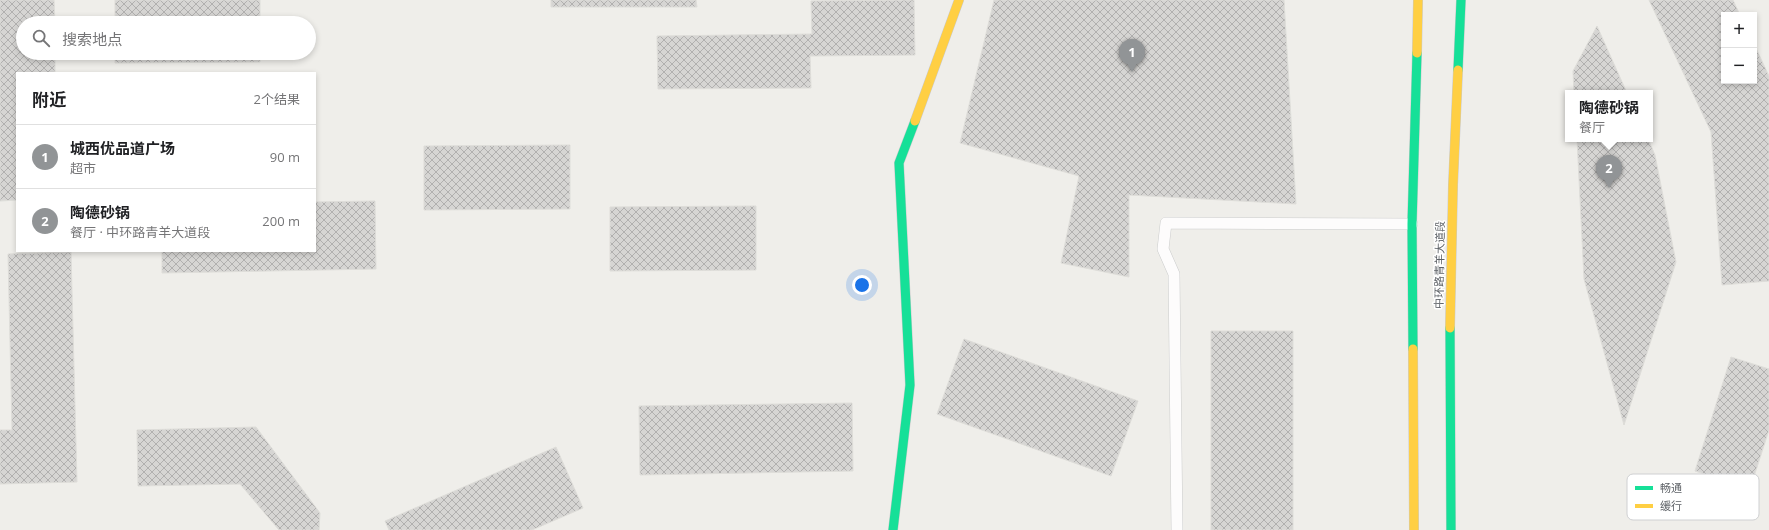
<!DOCTYPE html>
<html lang="zh">
<head>
<meta charset="utf-8">
<style>
	:root { --surface:#fff; --page:#f6f6f6; --text:#202124; --muted:#757577; --line:#e0e0e0; --accent:#919496 }
	body { margin:0; font-family:"Open Sans","Noto Sans SC",sans-serif; background:var(--page); color:var(--text) }
	.controls { position:absolute; right:12px; top:12px; display:grid; overflow:hidden; border-radius:0px; box-shadow:0 2px 6px #0003 }
	.controls button { width:36px; height:36px; display:grid; place-items:center; padding:0; border:0; border-bottom:1px solid var(--line); background:var(--surface); color:var(--text); font:20px sans-serif }
	.you { position:absolute; left:862px; top:285px; width:14px; height:14px; margin:-10px; border:3px solid #fff; border-radius:50%; background:#1a73e8; box-shadow:0 0 0 6px #1a73e833 }
	.badge { display:grid; place-items:center; width:26px; height:26px; border-radius:50%; background:var(--accent); color:#fff; font-size:13px; font-weight:700 }
	.pin { position:absolute; translate:-50% -33px; filter:drop-shadow(0 1px 2px #0008) }
	.pin::after { content:''; position:absolute; top:21px; width:14px; height:12px; background:inherit; clip-path:polygon(0 0,100% 0,50% 100%) }
	.popup { position:absolute; left:1565px; top:90px; width:88px; height:52px; box-sizing:border-box; display:grid; place-content:center; border-radius:0px; background:var(--surface); filter:drop-shadow(0 1px 3px #0005); font-size:13px; white-space:nowrap; color:var(--muted) }
	.popup b { font-size:15px; color:var(--text) }
	.popup::after { content:''; position:absolute; left:50%; top:100%; margin-left:-8px; border:8px solid transparent; border-top-color:var(--surface) }
	.list { margin:0; padding:0; list-style:none }
	h2 { display:flex; justify-content:space-between; align-items:center; height:52px; margin:0; padding:0 16px; font-size:17px }
	h2 small { font-size:13px; font-weight:400; color:var(--muted) }
	.list li { display:grid; grid-template-columns:26px 1fr auto; gap:12px; align-items:center; box-sizing:border-box; height:64px; padding:0 16px; border-top:1px solid var(--line) }
	.list b { display:block; font-size:15px; white-space:nowrap }
	.list p { margin:0; font-size:13px; white-space:nowrap; color:var(--muted) }
	.list em { font-size:13px; font-style:normal; color:var(--muted) }
	.icon { flex:none; width:22px; height:22px; fill:none; stroke:currentColor; stroke-width:2; stroke-linecap:round; stroke-linejoin:round }
	.map { position:relative; flex:none; width:1769px; height:530px; overflow:hidden }
	.search { position:absolute; background:var(--surface); box-shadow:0 2px 6px #0003; left:16px; top:16px; width:300px; height:44px; display:flex; align-items:center; gap:10px; box-sizing:border-box; padding:0 14px; border-radius:22px; color:var(--muted); font-size:15px }
	.panel { position:absolute; background:var(--surface); box-shadow:0 2px 6px #0003; left:16px; top:72px; width:300px; height:180px; border-radius:0px }
	.map>svg:first-child { display:block }
	.building { fill:url(#building-cross-hatch); stroke:#deddd9 }
	.lines { fill:none; stroke-linecap:round; stroke-linejoin:round }
	.lane-casing { stroke:#cbcccc; stroke-width:12 }
	.fast-casing { stroke:#cacacb; stroke-width:10 }
	.slow-casing { stroke:#cacacb; stroke-width:10 }
	.lane { stroke:#fdfcfc; stroke-width:11 }
	.fast { stroke:#16e098; stroke-width:9 }
	.slow { stroke:#ffcf43; stroke-width:9 }
	.labels { text-anchor:middle; dominant-baseline:central; stroke-width:3; stroke-linejoin:round; paint-order:stroke }
	.street-label { font-size:11px; fill:#5f6368; stroke:#fff }
	.key { fill:#fff; stroke:#cfd0d2; stroke-width:1 }
	.key-label { font-size:11px; fill:#5f6368 }
</style>
</head>
<body>
<div class="map">
<svg width="1769" height="530" viewBox="0 0 1769 530">
	<defs>
		<pattern id="building-cross-hatch" width="8" height="8" patternUnits="userSpaceOnUse"><rect width="8" height="8" fill="#d6d5d3"/><path d="M0 0l8 8M0 8l8-8" fill="none" stroke="#b1b0af"/></pattern>
	</defs>
	<rect width="100%" height="100%" fill="#efeeea"/>
	<path class="building" d="M0 0H54L55 23H23V53H55V73H17V200L0 201Z
		M115 0H260V23H115Z
		M551 0H696L697 7H551Z
		M914 0 915 55 810 56 811 88 658 89 657 36 812 34 811 1Z
		M994 0H1284L1296 204 1129 195V277L1061 263 1079 176 960 143Z
		M1649 0H1733L1740 15H1724V81H1754V44L1769 76V281L1722 285 1711 132Z
		M1597 26 1627 93H1574L1573 71Z
		M115 53H260V62L115 63Z
		M1577 139H1648L1655 155 1676 262 1624 425 1584 279Z
		M570 145V209L424 210V146Z
		M375 201 376 269 162 273V251H315V202Z
		M756 206V270L610 271V207Z
		M71 252 77 482 0 484V430H12L8 254Z
		M1211 331H1293V530H1211Z
		M964 339 1138 401 1111 476 937 414Z
		M1731 357 1769 369V430L1750 489 1695 471Z
		M852 403 853 471 640 475 639 406Z
		M256 427 320 513 319 530H279L240 484 138 486 137 430Z
		M556 447 583 508 532 530H389L385 521Z"/>
	<g class="lines">
		<g class="lane-casing">
			<path id="lane" d="M1177 530 1174 274 1163 249 1166 223 1412 224"/>
		</g>
		<g class="fast-casing">
			<path id="fast" d="M1458 70 1461 0
				M1450 328 1451 530
				M1413 349 1412 224 1417 53
				M893 530 910 385 899 163 915 121"/>
		</g>
		<g class="slow-casing">
			<path id="slow" d="M1417 53 1418 0
				M915 121 959 0
				M1450 328 1453 185 1458 70
				M1413 349 1414 530"/>
		</g>
		<use href="#lane" class="lane"/>
		<use href="#fast" class="fast"/>
		<use href="#slow" class="slow"/>
	</g>
	<g class="labels">
		<g class="street-label">
			<text transform="translate(1439 265) rotate(-89)">中环路青羊大道段</text>
		</g>
	</g>
	<rect x="1627" y="474" width="132" height="46" rx="6" class="key"/>
	<rect x="1635" y="486" width="18" height="4" fill="#16e098"/>
	<rect x="1635" y="504" width="18" height="4" fill="#ffcf43"/>
	<g class="key-label">
		<text x="1660" y="492">畅通</text>
		<text x="1660" y="510">缓行</text>
	</g>
</svg>
<div class="controls">
<button>+</button>
<button>−</button>
</div>
<div class="you"></div>
<div class="pin badge" style="left:1132px;top:72px">1</div>
<div class="pin badge" style="left:1609px;top:188px">2</div>
<div class="popup"><b>陶德砂锅</b>餐厅</div>
<div class="search"><svg class="icon" aria-label="search" viewBox="0 0 24 24"><circle cx="10" cy="10" r="6"/><path d="M15 15l6 6"/></svg>搜索地点</div>
<section class="panel">
<h2>附近<small>2个结果</small></h2>
<ul class="list">
<li><span class="badge">1</span><div><b>城西优品道广场</b><p>超市</p></div><em>90 m</em></li>
<li><span class="badge">2</span><div><b>陶德砂锅</b><p>餐厅 · 中环路青羊大道段</p></div><em>200 m</em></li>
</ul>
</section>
</div>
</body>
</html>
